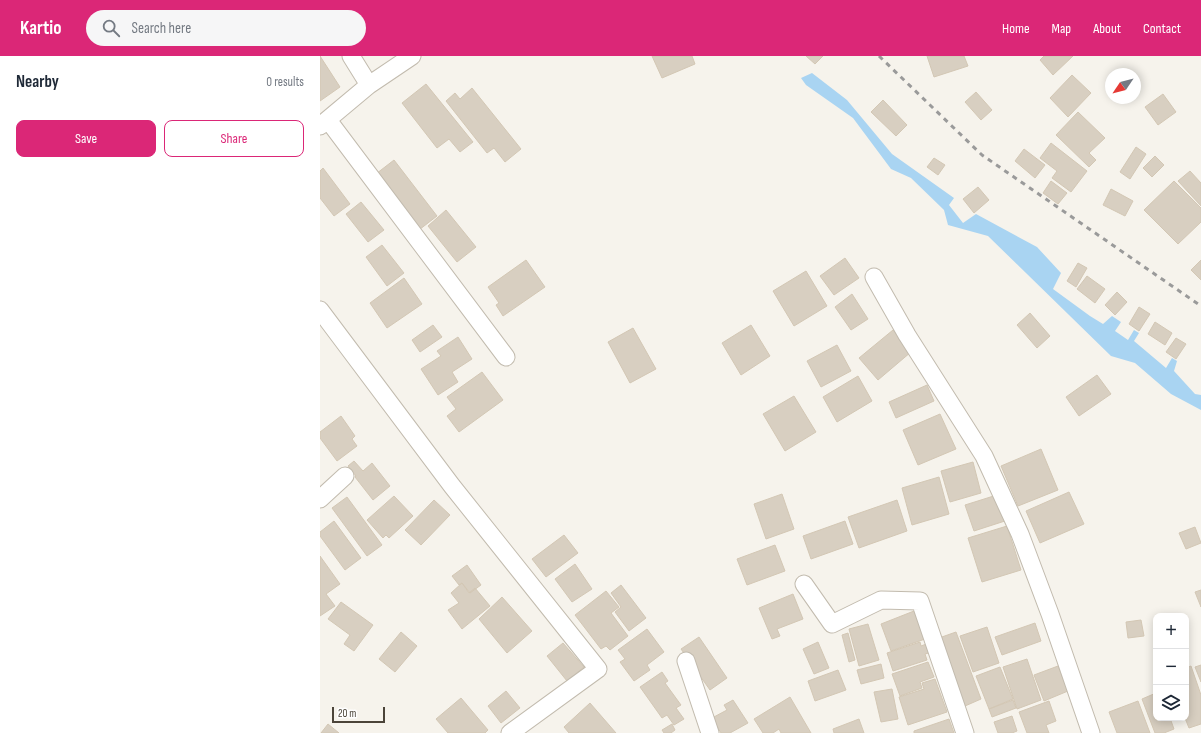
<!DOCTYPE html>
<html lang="en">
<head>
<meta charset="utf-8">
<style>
	:root { --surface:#fff; --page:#f6f6f7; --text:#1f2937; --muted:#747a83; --line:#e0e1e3; --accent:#db2777 }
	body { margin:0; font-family:"Sofia Sans Condensed",sans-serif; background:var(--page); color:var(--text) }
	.controls { position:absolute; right:12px; bottom:12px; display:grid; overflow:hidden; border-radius:8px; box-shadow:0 2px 10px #0003 }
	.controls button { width:36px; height:36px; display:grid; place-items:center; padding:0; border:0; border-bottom:1px solid var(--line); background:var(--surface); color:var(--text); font:20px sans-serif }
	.compass { position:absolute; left:785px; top:12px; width:36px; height:36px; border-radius:50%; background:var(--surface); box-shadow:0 2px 10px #0003; rotate:235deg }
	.scale { position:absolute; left:12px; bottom:10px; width:53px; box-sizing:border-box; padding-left:4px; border:2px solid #4b4439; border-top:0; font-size:11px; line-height:14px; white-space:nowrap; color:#4b4439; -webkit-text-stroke:3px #fff; paint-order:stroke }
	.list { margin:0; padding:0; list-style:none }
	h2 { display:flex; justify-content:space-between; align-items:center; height:52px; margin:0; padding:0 16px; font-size:17px }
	h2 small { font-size:13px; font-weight:400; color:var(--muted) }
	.actions { display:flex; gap:8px; padding:12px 16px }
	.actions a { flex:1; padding:9px 0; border:1px solid var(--accent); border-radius:8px; text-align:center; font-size:14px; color:var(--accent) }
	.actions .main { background:var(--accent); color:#fff }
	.icon { flex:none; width:22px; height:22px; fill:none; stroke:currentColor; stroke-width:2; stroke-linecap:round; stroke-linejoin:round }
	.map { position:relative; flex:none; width:881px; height:677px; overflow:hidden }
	header { display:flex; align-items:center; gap:24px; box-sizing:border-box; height:56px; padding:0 20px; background:var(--accent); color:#fff }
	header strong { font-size:19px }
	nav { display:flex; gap:22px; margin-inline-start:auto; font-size:14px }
	.search { width:280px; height:36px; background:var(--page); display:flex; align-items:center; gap:10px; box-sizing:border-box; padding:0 14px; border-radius:22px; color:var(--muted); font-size:15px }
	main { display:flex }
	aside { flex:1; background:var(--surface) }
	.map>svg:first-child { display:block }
	.water { fill:#a9d4f2 }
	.building { fill:#d8cfc1; stroke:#d3c7b4 }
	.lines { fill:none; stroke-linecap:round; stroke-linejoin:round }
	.street-casing { stroke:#c2bbae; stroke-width:19 }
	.street { stroke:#fff; stroke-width:17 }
	.rail { stroke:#9a9a9a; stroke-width:3; stroke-dasharray:5 5; stroke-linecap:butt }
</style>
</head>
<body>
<header>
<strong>Kartio</strong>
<div class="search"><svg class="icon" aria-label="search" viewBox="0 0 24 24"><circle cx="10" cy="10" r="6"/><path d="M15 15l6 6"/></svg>Search here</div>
<nav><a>Home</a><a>Map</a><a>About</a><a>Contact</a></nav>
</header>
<main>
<aside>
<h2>Nearby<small>0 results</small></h2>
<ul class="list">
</ul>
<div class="actions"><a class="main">Save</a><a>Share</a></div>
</aside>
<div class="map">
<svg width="881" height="677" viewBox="0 0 881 677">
	<rect width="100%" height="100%" fill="#f6f3ec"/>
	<path class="water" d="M492 17 527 44 572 98 634 142 629 149 643 167 656 158 717 191 741 217 733 233 770 260 783 268 792 260 801 266 795 275 808 284 814 274 819 277 814 285 846 312 852 302 857 305 854 315 875 338 881 339V354L851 338 815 307 791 300 668 180 628 169 624 154 591 122 571 113 533 62 486 29 481 22Z"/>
	<path class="building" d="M0 0 20 31 0 45Z
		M332 0H372L375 8 342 22Z
		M486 0H503L495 8Z
		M607 0H644L648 10 614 21Z
		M724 0H753L733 19 720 4Z
		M752 19 771 37 748 61 730 42Z
		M106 28 153 86 140 96 129 83 117 92 82 47Z
		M152 32 201 93 185 106 174 92 167 97 126 45 135 37 140 43Z
		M656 36 672 54 661 64 645 46Z
		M843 38 856 56 838 69 825 51Z
		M563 44 587 69 576 80 551 56Z
		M758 56 785 82 769 97 776 104 769 111 736 79Z
		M731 87 767 115 751 136 732 122 737 115 720 102Z
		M816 91 826 98 810 123 800 116Z
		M704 93 725 109 715 122 695 105Z
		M835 100 844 109 832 121 823 112Z
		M614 102 625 109 618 119 607 111Z
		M74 104 117 160 95 177 52 121Z
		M3 112 30 148 14 160 0 142V115Z
		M870 115 881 127V150L858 125Z
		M731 125 747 137 738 148 723 137Z
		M854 125 881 152V166L858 188 824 154Z
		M658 131 669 144 654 157 643 143Z
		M791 133 813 145 805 160 783 149Z
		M41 146 64 174 48 186 26 158Z
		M126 154 156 191 137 206 108 170Z
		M62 189 84 217 67 230 46 201Z
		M525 202 539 222 514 239 500 220Z
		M206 204 225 231 183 260 176 249 179 247 168 231Z
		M881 204V224L871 214Z
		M758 207 767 212 756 231 747 225Z
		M486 215 507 250 474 270 453 235Z
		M767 220 785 233 775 247 757 233Z
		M84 222 102 248 67 272 50 247Z
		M797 236 807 246 795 259 785 249Z
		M532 238 548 263 531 274 515 251Z
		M819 251 830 258 819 275 809 268Z
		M710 257 730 280 717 292 697 269Z
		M835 266 852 277 845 289 828 278Z
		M113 269 122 281 100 296 92 284Z
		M431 269 450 300 421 319 402 287Z
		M313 272 336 313 310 327 288 286Z
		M573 274 591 296 558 324 539 302Z
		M138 281 152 303 132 316 138 326 118 339 101 313 121 300 117 295Z
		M856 282 866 288 856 303 846 296Z
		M517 289 531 315 501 331 487 305Z
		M162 316 183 344 139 376 127 360 136 353 127 341Z
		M777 319 791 338 759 360 746 341Z
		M538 320 552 345 517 366 503 341Z
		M607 329 614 345 576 362 569 346Z
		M474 340 496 376 465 395 443 358Z
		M620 358 636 393 598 409 583 374Z
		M21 360 35 380 32 383 37 390 17 405 0 382V376Z
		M721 393 738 434 698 450 681 410Z
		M34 405 43 415 52 407 70 430 53 444 35 421 36 420 28 410Z
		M653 406 661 437 630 446 621 415Z
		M619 421 629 458 592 469 582 432Z
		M749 436 764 468 720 487 706 455Z
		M462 438 474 473 446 483 434 448Z
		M680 438 688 464 654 475 645 449Z
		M74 440 93 460 69 482 66 479 63 482 47 464Z
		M27 441 62 489 47 500 12 452Z
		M114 444 130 459 101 489 85 474Z
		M577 444 587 475 539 492 528 461Z
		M14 465 41 502 25 514 0 480V476Z
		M525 465 533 488 491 503 483 480Z
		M687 470 701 514 662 526 648 482Z
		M875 471 881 487 866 493 859 477Z
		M244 479 258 497 226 521 212 503Z
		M455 489 465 515 427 529 417 503Z
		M0 500 20 528 6 538 15 550 0 560Z
		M255 508 272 533 252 546 235 523Z
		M147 509 161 529 150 537 142 527 139 529 132 520Z
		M142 527 149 537 155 532 170 550 142 573 128 554 139 547 131 537Z
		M301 529 326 562 309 575 295 556 301 551 291 537Z
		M881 534V551L875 536Z
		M286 535 299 551 291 557 308 580 290 594 286 590 281 593 255 559Z
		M473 538 483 563 457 573 460 580 452 583 439 552Z
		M182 541 212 575 187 597 159 563Z
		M21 546 53 569 34 595 24 588 30 579 8 563Z
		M594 555 605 583 571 595 561 568Z
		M821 564 824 580 808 582 806 566Z
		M715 567 721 585 682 599 675 581Z
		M548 568 559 604 539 610 529 573Z
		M667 571 679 607 653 616 640 580Z
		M327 573 344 596 327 609 330 614 314 625 300 606 305 603 298 594Z
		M81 576 97 590 75 616 59 603Z
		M636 576 661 643 645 650 619 582Z
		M528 577 535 604 529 606 522 579Z
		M379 581 407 622 390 634 361 593Z
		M498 586 509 612 494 618 483 593Z
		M600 586 601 590 609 587 612 596 605 598 607 604 573 615 567 597Z
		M243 587 264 611 247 625 227 600Z
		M707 603 721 644 697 653 683 611Z
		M608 606 614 621 600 626 602 632 580 640 572 618Z
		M561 608 564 622 541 628 537 614Z
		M881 609V626L875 611Z
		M738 610 748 635 724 645 714 619Z
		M871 610 881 639V668L869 672 865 662 866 612Z
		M680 611 693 643 669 653 656 620Z
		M518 614 526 634 495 645 488 625Z
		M342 616 348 625 345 627 361 649 356 652 364 663 354 669 347 659 342 662 320 631Z
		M615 623 627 656 588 669 579 641 604 633 602 627Z
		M572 633 578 663 561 666 554 636Z
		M186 635 200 652 181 667 168 650Z
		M836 637V662H850L854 673 844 677H835L822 643Z
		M470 641 491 677H461L459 673 453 677H443L434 663Z
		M141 642 168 674 165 677H128L116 663Z
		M413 644 428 667 410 677H401L392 662 407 654 404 649Z
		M693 644 696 652 672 661 669 653Z
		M729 645 736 665 726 669 729 677H707L699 656Z
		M818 645 830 677H797L789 656Z
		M270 647 296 677H249L244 671Z
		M692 660 697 675 692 677H678L674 666Z
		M539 663 544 677H514L513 673Z
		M629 663 634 677H594V675Z
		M8 668 19 677H1Z
		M352 668 355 674 351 677H344L342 674Z"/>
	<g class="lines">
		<g class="street-casing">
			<path id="street" d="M31 0 49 29
				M8 64 186 301
				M0 70 49 29 92 0
				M554 221 587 279 664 400 700 478 730 558 771 677
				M0 254 132 430 278 613 190 677
				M0 443 25 420
				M484 528 512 568 561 544 600 545 645 677
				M366 605 390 677"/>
		</g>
		<use href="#street" class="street"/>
		<path class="rail" d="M559 0 662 99 881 250"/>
	</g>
</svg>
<div class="controls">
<button>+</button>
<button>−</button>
<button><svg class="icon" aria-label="layers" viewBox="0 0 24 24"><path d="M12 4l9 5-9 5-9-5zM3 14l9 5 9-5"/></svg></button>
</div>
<svg class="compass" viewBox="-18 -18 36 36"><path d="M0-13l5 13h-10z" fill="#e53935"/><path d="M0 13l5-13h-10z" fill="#747a83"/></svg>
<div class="scale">20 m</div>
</div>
</main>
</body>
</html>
